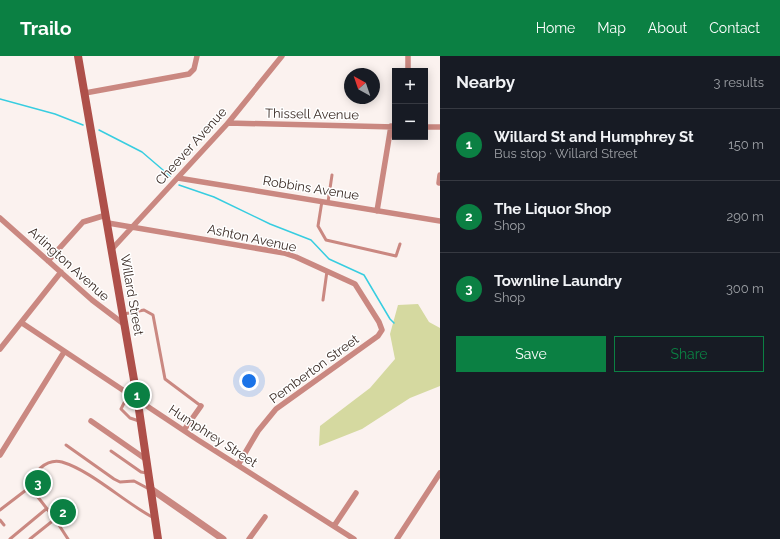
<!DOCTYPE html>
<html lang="en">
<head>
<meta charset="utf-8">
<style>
	:root { --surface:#171b24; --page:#242831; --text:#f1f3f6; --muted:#9ea1a6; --line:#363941; --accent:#0b8043 }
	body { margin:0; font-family:Raleway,sans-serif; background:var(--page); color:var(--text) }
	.controls { position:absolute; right:12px; top:12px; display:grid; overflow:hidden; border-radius:0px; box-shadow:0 2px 10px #0003 }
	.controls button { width:36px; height:36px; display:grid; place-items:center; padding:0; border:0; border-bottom:1px solid var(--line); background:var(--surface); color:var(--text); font:20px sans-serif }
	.compass { position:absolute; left:344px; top:12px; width:36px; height:36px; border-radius:50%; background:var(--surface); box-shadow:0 2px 10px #0003; rotate:320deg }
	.you { position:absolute; left:249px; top:325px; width:14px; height:14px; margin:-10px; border:3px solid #fff; border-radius:50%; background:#1a73e8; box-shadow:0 0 0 6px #1a73e833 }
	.badge { display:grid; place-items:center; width:26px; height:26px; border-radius:50%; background:var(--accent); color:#fff; font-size:13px; font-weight:700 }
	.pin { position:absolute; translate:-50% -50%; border:2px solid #fff; box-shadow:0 1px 4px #0006 }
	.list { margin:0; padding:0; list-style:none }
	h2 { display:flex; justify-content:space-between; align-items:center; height:52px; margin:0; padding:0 16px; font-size:17px }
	h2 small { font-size:13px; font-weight:400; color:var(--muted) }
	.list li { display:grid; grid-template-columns:26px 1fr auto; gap:12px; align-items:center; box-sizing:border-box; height:72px; padding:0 16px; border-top:1px solid var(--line) }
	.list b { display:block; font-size:15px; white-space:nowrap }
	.list p { margin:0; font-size:13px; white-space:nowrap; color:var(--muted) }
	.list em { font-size:13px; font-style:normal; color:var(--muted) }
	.actions { display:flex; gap:8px; padding:12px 16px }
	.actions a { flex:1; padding:9px 0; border:1px solid var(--accent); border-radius:0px; text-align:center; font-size:14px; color:var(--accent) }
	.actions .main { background:var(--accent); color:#fff }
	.map { position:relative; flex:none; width:440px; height:483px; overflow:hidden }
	header { display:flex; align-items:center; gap:24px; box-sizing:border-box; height:56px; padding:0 20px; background:var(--accent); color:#fff }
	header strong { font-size:19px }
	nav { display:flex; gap:22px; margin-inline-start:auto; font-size:14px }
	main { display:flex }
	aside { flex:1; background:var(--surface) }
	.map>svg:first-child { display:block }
	.green { fill:#d5d9a0 }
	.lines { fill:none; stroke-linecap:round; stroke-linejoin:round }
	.stream { stroke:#37cde0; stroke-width:1.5 }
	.service { stroke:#ca8881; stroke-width:3 }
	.minor { stroke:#ca8881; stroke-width:5.5 }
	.tertiary { stroke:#ca8881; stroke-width:7 }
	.secondary { stroke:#ae504a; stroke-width:8 }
	.labels { text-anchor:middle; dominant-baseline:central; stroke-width:3; stroke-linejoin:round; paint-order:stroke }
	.street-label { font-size:13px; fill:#3a2b25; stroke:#fff }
</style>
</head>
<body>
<header>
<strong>Trailo</strong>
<nav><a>Home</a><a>Map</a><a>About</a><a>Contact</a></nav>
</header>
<main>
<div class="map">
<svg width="440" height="483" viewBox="0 0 440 483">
	<rect width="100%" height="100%" fill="#fbf2ef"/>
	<path class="green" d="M418 248 429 266 440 272V330L410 342 362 373 319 390 320 370 370 332 395 303 390 278 398 249Z"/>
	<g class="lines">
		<path class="stream" d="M0 43 55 58 83 69
			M99 74 142 96 170 120
			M179 129 214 141 270 168 311 184 329 203 364 219 390 263 394 267"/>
		<path class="service" d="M322 145 318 170 326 184 396 200 400 188
			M328 146 332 119
			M323 244 327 215
			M124 258 144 254 153 259 165 323 201 350
			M129 337 121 353 130 362 139 365
			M66 389 114 423 120 426 134 425 149 433
			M111 395 141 416 147 417
			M30 431C32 417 46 402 62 406 92 415 125 447 154 462
			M0 454 30 431 55 463 68 483
			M0 464 4 469
			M10 483 46 453
			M30 483 55 463"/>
		<path class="minor" d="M408 15V0
			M85 37 189 18 194 13 197 0
			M228 67 395 71
			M425 71H440
			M178 122 440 165
			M439 127 440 119
			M377 155 391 70
			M0 162 92 244 125 269
			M108 167 284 197 296 201 355 228 379 266 382 274 378 280 276 353 258 375 238 409
			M112 193 228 67 282 0
			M48 205 83 166 106 159
			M22 267 198 384 354 483
			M0 293 61 216
			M91 365 147 404
			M184 374 201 350
			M0 399 64 296
			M334 470 356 437
			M249 483 265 461
			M397 483 440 417"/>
		<path class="tertiary" d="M151 433 223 483"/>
		<path class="secondary" d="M78 0 138 347 158 483"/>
	</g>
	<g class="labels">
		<g class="street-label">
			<text transform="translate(312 58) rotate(1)">Thissell Avenue</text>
			<text transform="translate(191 90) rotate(-48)">Cheever Avenue</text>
			<text transform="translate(311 132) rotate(9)">Robbins Avenue</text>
			<text transform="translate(252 182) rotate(12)">Ashton Avenue</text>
			<text transform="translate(69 208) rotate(42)">Arlington Avenue</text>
			<text transform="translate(132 239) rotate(80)">Willard Street</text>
			<text transform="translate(314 313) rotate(-36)">Pemberton Street</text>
			<text transform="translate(213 380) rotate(33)">Humphrey Street</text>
		</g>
	</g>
</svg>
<div class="controls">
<button>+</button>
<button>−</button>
</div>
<svg class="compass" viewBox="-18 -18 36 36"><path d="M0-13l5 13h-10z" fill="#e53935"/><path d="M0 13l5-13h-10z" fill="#9ea1a6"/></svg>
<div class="you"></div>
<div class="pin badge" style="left:137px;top:339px">1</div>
<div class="pin badge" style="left:63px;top:456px">2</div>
<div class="pin badge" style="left:38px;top:427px">3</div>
</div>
<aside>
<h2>Nearby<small>3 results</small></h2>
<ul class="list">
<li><span class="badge">1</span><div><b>Willard St and Humphrey St</b><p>Bus stop · Willard Street</p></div><em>150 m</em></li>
<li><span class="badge">2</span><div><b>The Liquor Shop</b><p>Shop</p></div><em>290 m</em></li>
<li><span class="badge">3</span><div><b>Townline Laundry</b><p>Shop</p></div><em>300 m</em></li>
</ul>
<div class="actions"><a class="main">Save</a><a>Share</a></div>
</aside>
</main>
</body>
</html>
